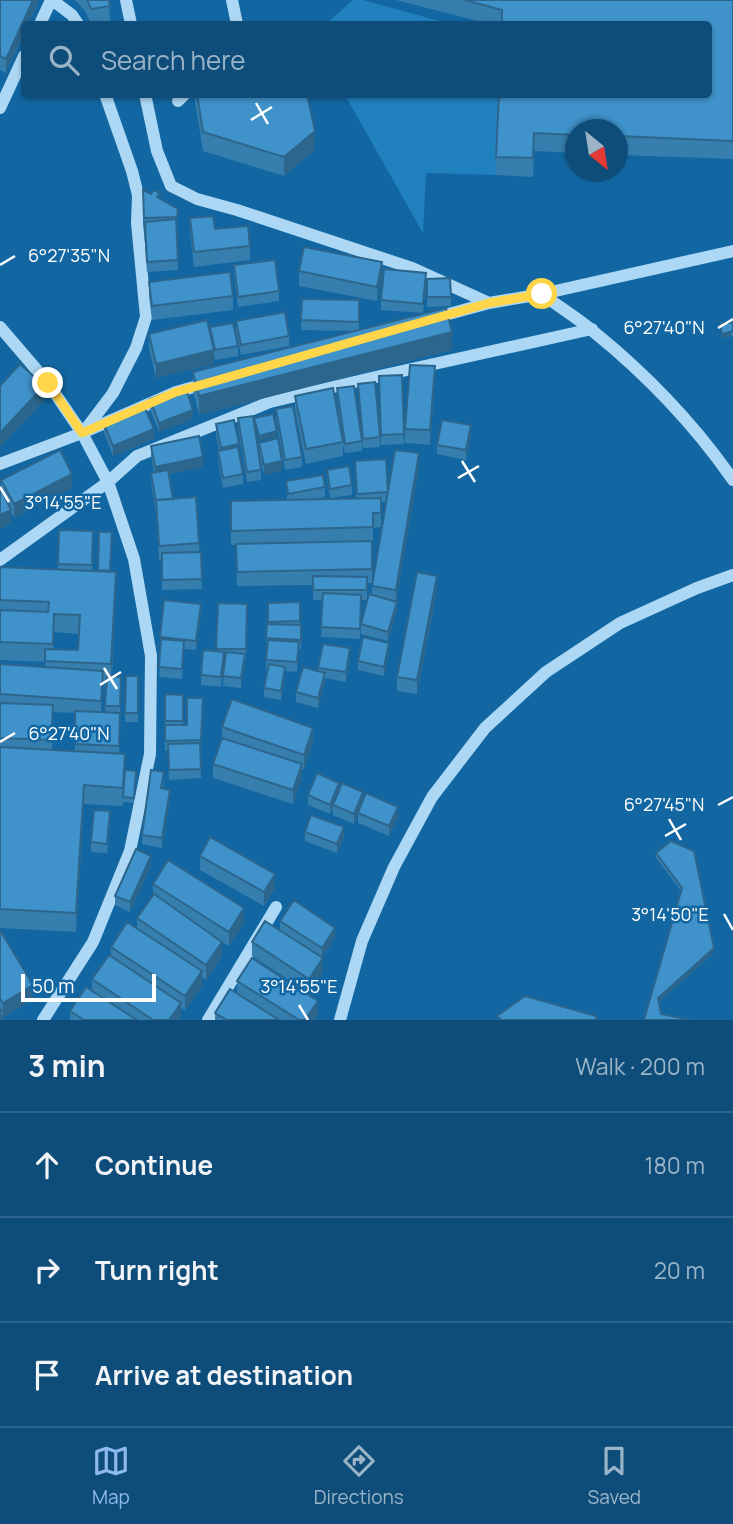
<!DOCTYPE html>
<html lang="en">
<head>
<meta charset="utf-8">
<style>
	:root { --surface:#0e4d7a; --page:#17547f; --text:#f1f3f6; --muted:#9bb4c7; --line:#2e648b; --accent:#90b9f0 }
	body { margin:0; font-family:Manrope,sans-serif; background:var(--page); color:var(--text) }
	.compass { position:absolute; left:565px; top:119px; width:63px; height:63px; border-radius:50%; background:var(--surface); box-shadow:0 2px 5px #0004; rotate:150deg }
	.scale { position:absolute; left:21px; bottom:18px; width:135px; box-sizing:border-box; padding-left:7px; border:4px solid #fff; border-top:0; font-size:19px; line-height:24px; white-space:nowrap; color:#fff; -webkit-text-stroke:5px #1267a2; paint-order:stroke }
	.stop { position:absolute; width:21px; height:21px; margin:-16px; border:5px solid #ffd54a; border-radius:50%; background:#fff }
	.stop.end { background:#ffd54a; border-color:#fff; box-shadow:0 2px 7px #0008 }
	.list { margin:0; padding:0; list-style:none }
	h2 { display:flex; justify-content:space-between; align-items:center; height:91px; margin:0; padding:0 28px; font-size:30px }
	h2 small { font-size:23px; font-weight:400; color:var(--muted) }
	.list li { display:grid; grid-template-columns:46px 1fr auto; gap:21px; align-items:center; box-sizing:border-box; height:105px; padding:0 28px; border-top:2px solid var(--line) }
	.list b { display:block; font-size:26px; white-space:nowrap }
	.list em { font-size:23px; font-style:normal; color:var(--muted) }
	.icon { flex:none; width:38px; height:38px; fill:none; stroke:currentColor; stroke-width:2; stroke-linecap:round; stroke-linejoin:round }
	.map { position:relative; flex:none; width:733px; height:1020px; overflow:hidden }
	.search { position:absolute; background:var(--surface); box-shadow:0 2px 5px #0004; left:21px; right:21px; top:21px; height:77px; display:flex; align-items:center; gap:18px; box-sizing:border-box; padding:0 24px; border-radius:7px; color:var(--muted); font-size:26px }
	.sheet { height:406px; background:var(--surface) }
	nav { display:flex; justify-content:space-around; align-items:center; box-sizing:border-box; height:98px; border-top:2px solid var(--line); background:var(--surface); font-size:19px; color:var(--muted) }
	nav a { display:grid; justify-items:center; gap:4px }
	nav .on { color:var(--accent) }
	.map>svg:first-child { display:block }
	.green { fill:#2181bf }
	.lines { fill:none; stroke-linecap:round; stroke-linejoin:round }
	.minor { stroke:#acd8f5; stroke-width:12 }
	.wall { fill:#367eae; fill-rule:evenodd }
	.shaded-wall { fill:#2c668d }
	.building { fill:#3f92ca; stroke:#2c668d; stroke-width:2 }
	.route { stroke:#ffd54a; stroke-width:9 }
	.ticks { fill:none; stroke:#fff; stroke-width:2.5 }
	.ticks-label { font-size:18px; text-anchor:middle; fill:#fff; stroke:#1267a2; stroke-width:5; stroke-linejoin:round; paint-order:stroke }
</style>
</head>
<body>
<div class="map">
<svg width="733" height="1020" viewBox="0 0 733 1020">
	<rect width="100%" height="100%" fill="#1267a2"/>
	<path class="green" d="M353 0H363L450 24H326Z
		M345 95H500L496 175 426 173 423 233Z"/>
	<g class="lines">
		<path class="minor" d="M52 0 72 15 78 24
			M126 0 131 24
			M232 0 237 24
			M40 24 51 0
			M145 94 157 151 171 186 197 199 237 210 412 268 489 303
			M178 101 185 94
			M0 108 24 56
			M542 294C559 307 578 318 594 332 647 375 694 424 733 480
			M434 318 489 303 542 294 733 251
			M0 327 48 383 82 433 108 482 134 559 151 656 150 754 130 851 93 942 43 1020
			M85 430 113 393 136 348 146 317 137 223 138 195 132 171 105 94
			M0 464 82 433 176 392 208 383
			M0 560 108 482 137 456 270 402 380 376 592 329
			M208 1020 276 907
			M340 1020 362 941 394 867 432 797 485 728 546 672 620 623 697 588 733 575"/>
	</g>
	<path class="wall" d="M0 0H39L6 73 0 70Z
		M75 0H109L110 21 91 23 85 11Z
		M396 0H733V159L618 155V130H576V153L534 151 533 177 496 175V157L709 24H489Z
		M195 94H197L315 150 284 176 203 151 195 101Z
		M143 190 160 199 178 218 176 227 178 270 147 272 144 228Z
		M190 218 250 246V260L194 267 190 232Z
		M234 265 279 291V301L238 307 234 275Z
		M299 271 382 276 377 301 299 286Z
		M450 278 451 306 427 307V279Z
		M149 282 233 296V310L152 320 149 296Z
		M426 283 423 313 381 310V300Z
		M302 299 359 300V330L452 350 199 415 193 391V372L354 331 301 330Z
		M236 321 289 336V346L241 355 236 331Z
		M720 323H733V336L722 339Z
		M210 327 238 346V356L215 360 214 355V364L156 378 149 348V334L210 335Z
		M402 375 404 444 381 445 379 376Z
		M435 380 430 445 405 443V429Z
		M358 384 380 437V447L363 448Z
		M337 388 362 441V451L345 453 343 444V456L306 464 295 410V396L342 438 337 398Z
		M150 399 193 419 159 432 150 409Z
		M276 409 302 457V467L285 470 276 418Z
		M238 418 261 470V480L247 482 238 428Z
		M104 424 154 439 113 456 104 433Z
		M216 424 239 454 243 474V484L223 488 218 461V451H219L216 434Z
		M471 435 466 460 437 454V445Z
		M259 443 282 471 264 475 259 452Z
		M151 446 203 467 169 474 173 499 199 543 202 589 162 590V560H159L156 512 151 482V473L154 472 151 456Z
		M386 459 388 494 419 468 396 601 397 611 388 641 361 634V624L372 595V586L387 502H381V527L373 528V542H372V583H367V600H361L360 639 321 637 323 600H313V585L237 586 236 545H231V501L287 500 286 481 325 487V497L313 499 356 498 355 461Z
		M327 470 352 485V495L330 498 327 479Z
		M1 480 72 488 14 518 11 513V524L1 490Z
		M59 530 93 531 92 571H110L116 590 112 676 121 686 119 753 125 770 136 771 134 803 123 802V806L84 804 76 932 0 928V664L45 667V662L0 660V567L58 569ZM54 632 79 634 78 650 53 649ZM103 682H106L105 712H101ZM53 712 75 713V751L52 750Z
		M437 590 417 694 397 691V677Z
		M218 603 247 604 246 659H245L241 688 223 686 225 659H224L221 687 201 685V675L216 651Z
		M268 603 300 621V625H301V649H299L297 672 285 671V677L281 700 264 697V688L268 669H266L267 624H268Z
		M201 614 196 650 184 649 182 679 159 677 161 647 160 637Z
		M389 653 384 676 358 670V661Z
		M350 658 346 682 325 678V683L318 708 296 702V692L318 671V668Z
		M126 676H138V722H125Z
		M165 694 183 695V725H187L203 698 201 750H200L201 778 169 780 168 751H165Z
		M222 727 313 742 304 769H302V778L293 804 213 778V764L222 738Z
		M164 781 163 788 170 799 162 848 142 844V835Z
		M339 790 398 817 389 836 358 823V814L354 824 333 815V808L330 814 308 805V795Z
		M110 821 107 853 91 852V842Z
		M305 832 344 837 337 853 305 841Z
		M671 841 714 953 659 1002 661 1014 644 1020 681 891 656 858V853Z
		M200 856 275 888 264 906 200 870Z
		M151 866 130 912 115 905V896Z
		M153 884 244 923 229 946 222 942V956L206 980 202 977V986L185 1010 181 1008V1017L179 1020H70V1011L92 991V979L111 956V947L137 929V918L153 895Z
		M280 921 335 937 322 958 323 972 309 993 252 956V942L280 930Z
		M0 930 33 999 4 1017V1020H0Z
		M237 981 318 1015 315 1020H215V1013L237 994Z"/>
	<path class="shaded-wall" d="M33 0H39L28 24H24V32L6 73V59Z
		M315 131V150L284 176V157Z
		M382 262V276L377 301V287Z
		M731 331V336L722 339V334Z
		M452 332V350L199 415V396Z
		M214 350V364L156 378V364Z
		M435 366V380L430 445V430Z
		M44 386V401L0 447V433Z
		M193 410V419L159 432V423Z
		M471 425V435L466 460V450Z
		M154 429V439L113 456V446Z
		M277 431V436L259 441V436Z
		M239 444V454L221 458V448Z
		M419 453V468L396 604V590Z
		M203 457V467L155 477V467Z
		M282 461V471L264 475V465Z
		M72 474V488L14 518V504Z
		M11 510V524L0 529V515Z
		M116 572V590L111 682V664Z
		M437 576V590L417 694V680Z
		M397 602V611L388 641V632Z
		M201 604V614L196 650V641Z
		M389 643V653L384 676V667Z
		M350 648V658L346 682V672Z
		M245 654V664L241 688V678Z
		M285 667V677L281 700V691Z
		M103 671V686L101 715V701Z
		M325 673V683L318 708V698Z
		M313 728V742L304 769V755Z
		M302 764V778L293 804V790Z
		M339 783V792L333 805 330 814V805Z
		M84 785V804L76 932V913Z
		M170 790V799L162 848V838Z
		M363 792V801L354 824V814Z
		M398 807V817L389 836V826Z
		M344 827V837L337 853V844Z
		M151 856V866L130 912V902Z
		M275 874V888L264 906V892Z
		M244 908V923L229 946V932Z
		M335 928V937L322 958V948Z
		M222 942V956L206 980V965Z
		M714 948V953L658 1003V998Z
		M323 958V972L309 993V979Z
		M202 971V986L185 1010V996Z
		M33 985V999L4 1017V1020H0V1016L3 1014V1003Z
		M318 1001V1015L315 1020H305Z
		M181 1003V1017L179 1020H169Z"/>
	<path class="building" d="M0 0H33L6 59 0 56Z
		M87 0H109L110 6 91 9Z
		M465 0H733V141L618 136V130H576V135L534 133 533 158 496 157 499 94H709V24H502V10Z
		M197 94H307L315 131 284 157 203 132Z
		M143 190 151 194 154 190 160 193 157 197 178 209 177 217 144 218Z
		M213 216 215 229 248 226 250 246 194 252 190 218Z
		M176 219 178 260 147 262 145 222Z
		M304 247 382 262 377 287 299 271Z
		M275 260 279 291 238 297 234 265Z
		M384 269 426 273 423 304 381 300Z
		M230 272 233 296 152 306 149 282Z
		M450 278 451 297H427V279Z
		M302 299 359 300V322L301 320Z
		M446 308 452 332 199 396 193 372Z
		M285 312 289 336 241 345 236 321Z
		M207 320 214 350 156 364 149 334Z
		M233 323 238 346 215 350 210 327Z
		M720 323H733V331L722 334Z
		M20 364 44 386 0 433V386Z
		M410 365 435 366 430 430 405 429Z
		M402 375 404 434 381 435 379 376Z
		M375 382 380 437 363 439 358 384Z
		M185 386 193 410 159 423 150 399Z
		M354 386 362 441 345 444 337 388Z
		M333 388 343 442 306 449 295 396Z
		M144 406 154 429 113 446 104 424Z
		M293 406 302 457 285 460 276 409Z
		M273 414 277 431 259 436 254 418Z
		M253 416 261 470 247 472 238 418Z
		M234 420 239 444 221 448 216 424Z
		M442 420 471 425 466 450 437 445Z
		M199 436 203 457 155 467 151 446Z
		M278 438 282 461 264 465 259 443Z
		M238 447 243 474 223 478 218 451Z
		M60 450 72 474 14 504 1 480Z
		M395 450 419 453 396 590 372 586Z
		M386 459 388 492 357 494 355 461Z
		M349 466 352 485 330 489 327 470Z
		M168 470 173 499 156 500V502L151 473Z
		M323 475 325 487 288 494 286 481Z
		M0 487 11 510 0 515Z
		M196 497 199 543 159 546 156 500Z
		M381 498V513H373V527L231 531V501Z
		M59 530 93 531 92 565 58 564Z
		M99 532H112L110 571 98 570Z
		M372 541V569L237 572 236 544Z
		M201 552 202 579 162 580V553Z
		M0 567 116 572 111 664 45 661V649L78 650 80 615 54 614 53 644 0 642V610L48 612 49 602 0 600Z
		M417 572 437 576 417 680 397 677Z
		M313 576 367 577V590H313Z
		M323 593 361 595 360 629 321 627Z
		M369 594 397 602 388 632 361 624Z
		M164 600 201 604 196 641 160 637Z
		M300 602V621L268 622V603Z
		M218 603 247 604 246 649H216Z
		M267 624 301 625V640L266 638Z
		M363 637 389 643 384 667 358 661Z
		M161 639 184 641 182 669 159 667Z
		M268 640 299 642 297 662 266 660Z
		M323 644 350 648 346 672 318 668Z
		M203 650 224 652 221 677 201 675Z
		M226 652 245 654 241 678 223 676Z
		M0 664 103 671 101 701 0 694Z
		M269 664 285 667 281 691 264 688Z
		M303 667 325 673 318 698 296 692Z
		M107 676 121 677 120 706H105Z
		M126 676H138V713H125Z
		M165 694 183 695V721H165Z
		M187 698H203L201 740 165 741V725H187Z
		M232 699 313 728 304 755 222 727Z
		M0 703 53 705 51 740 0 738Z
		M75 711 120 713 119 746 75 744Z
		M222 738 302 764 293 790 213 764Z
		M200 743 201 769 169 770 168 744Z
		M0 747 125 754 123 788 84 785 76 913 0 909Z
		M125 770 136 771 134 798 123 797Z
		M151 770 164 772 161 788 170 790 162 838 142 835Z
		M317 773 339 783 330 805 308 795Z
		M342 783 363 792 354 814 333 805Z
		M366 793 398 807 389 826 358 813Z
		M94 810 110 811 107 844 91 842Z
		M311 815 344 827 337 844 305 832Z
		M210 837 275 874 264 892 200 856Z
		M671 841 694 851 714 948 658 998 661 1014 692 1020H644L682 888 656 853Z
		M136 849 151 856 130 902 115 896Z
		M168 860 244 908 229 932 153 884Z
		M154 894 222 942 206 965 137 918Z
		M294 900 335 928 322 948 280 921Z
		M265 921 323 958 309 979 252 942Z
		M127 922 202 971 185 996 111 947Z
		M0 930 33 985 3 1003 0 999Z
		M109 955 181 1003 169 1020H153L92 979Z
		M252 958 318 1001 305 1020H299L237 981Z
		M86 987 137 1020H84L70 1011Z
		M230 989 279 1020H227L215 1013Z
		M525 996 596 1016V1020H501L497 1016Z
		M0 1008 4 1014 0 1016Z"/>
	<g class="lines">
		<path class="route" d="M48 383 82 433 176 392 489 303 542 294"/>
	</g>
	<path class="ticks" d="M256 103 268 124M251 120 272 107M0 265 15 256M718 328 733 319M462 461 475 482M458 478 479 466M0 487 9 502M104 668 117 689M100 685 121 672M0 742 15 733M718 805 733 797M669 819 681 840M665 836 686 824M724 914 733 930M299 1005 308 1020"/>
	<g class="ticks-label">
		<text x="69" y="262">6°27'35"N</text>
		<text x="664" y="334">6°27'40"N</text>
		<text x="63" y="509">3°14'55"E</text>
		<text x="69" y="740">6°27'40"N</text>
		<text x="664" y="811">6°27'45"N</text>
		<text x="670" y="921">3°14'50"E</text>
		<text x="299" y="993">3°14'55"E</text>
	</g>
</svg>
<svg class="compass" viewBox="-18 -18 36 36"><path d="M0-13l5 13h-10z" fill="#e53935"/><path d="M0 13l5-13h-10z" fill="#9bb4c7"/></svg>
<div class="scale">50 m</div>
<div class="stop" style="left:542px;top:294px"></div>
<div class="stop end" style="left:48px;top:383px"></div>
<div class="search"><svg class="icon" aria-label="search" viewBox="0 0 24 24"><circle cx="10" cy="10" r="6"/><path d="M15 15l6 6"/></svg>Search here</div>
</div>
<section class="sheet">
<h2>3 min<small>Walk · 200 m</small></h2>
<ul class="list">
<li><svg class="icon" aria-label="ahead" viewBox="0 0 24 24"><path d="M12 20V5M6 11l6-6 6 6"/></svg><div><b>Continue</b></div><em>180 m</em></li>
<li><svg class="icon" aria-label="right" viewBox="0 0 24 24"><path d="M7 20v-9h11M14 6l5 5-5 5"/></svg><div><b>Turn right</b></div><em>20 m</em></li>
<li><svg class="icon" aria-label="arrive" viewBox="0 0 24 24"><path d="M6 21V4h12l-3 4 3 4H6"/></svg><div><b>Arrive at destination</b></div></li>
</ul>
</section>
<nav>
<a class="on"><svg class="icon" aria-label="map" viewBox="0 0 24 24"><path d="M3 6l6-2 6 2 6-2v14l-6 2-6-2-6 2zM9 4v14M15 6v14"/></svg>Map</a>
<a><svg class="icon" aria-label="directions" viewBox="0 0 24 24"><path d="M12 3l9 9-9 9-9-9zM9 14v-3h6M13 9l2 2-2 2"/></svg>Directions</a>
<a><svg class="icon" aria-label="saved" viewBox="0 0 24 24"><path d="M7 4h10v16l-5-4-5 4z"/></svg>Saved</a>
</nav>
</body>
</html>
